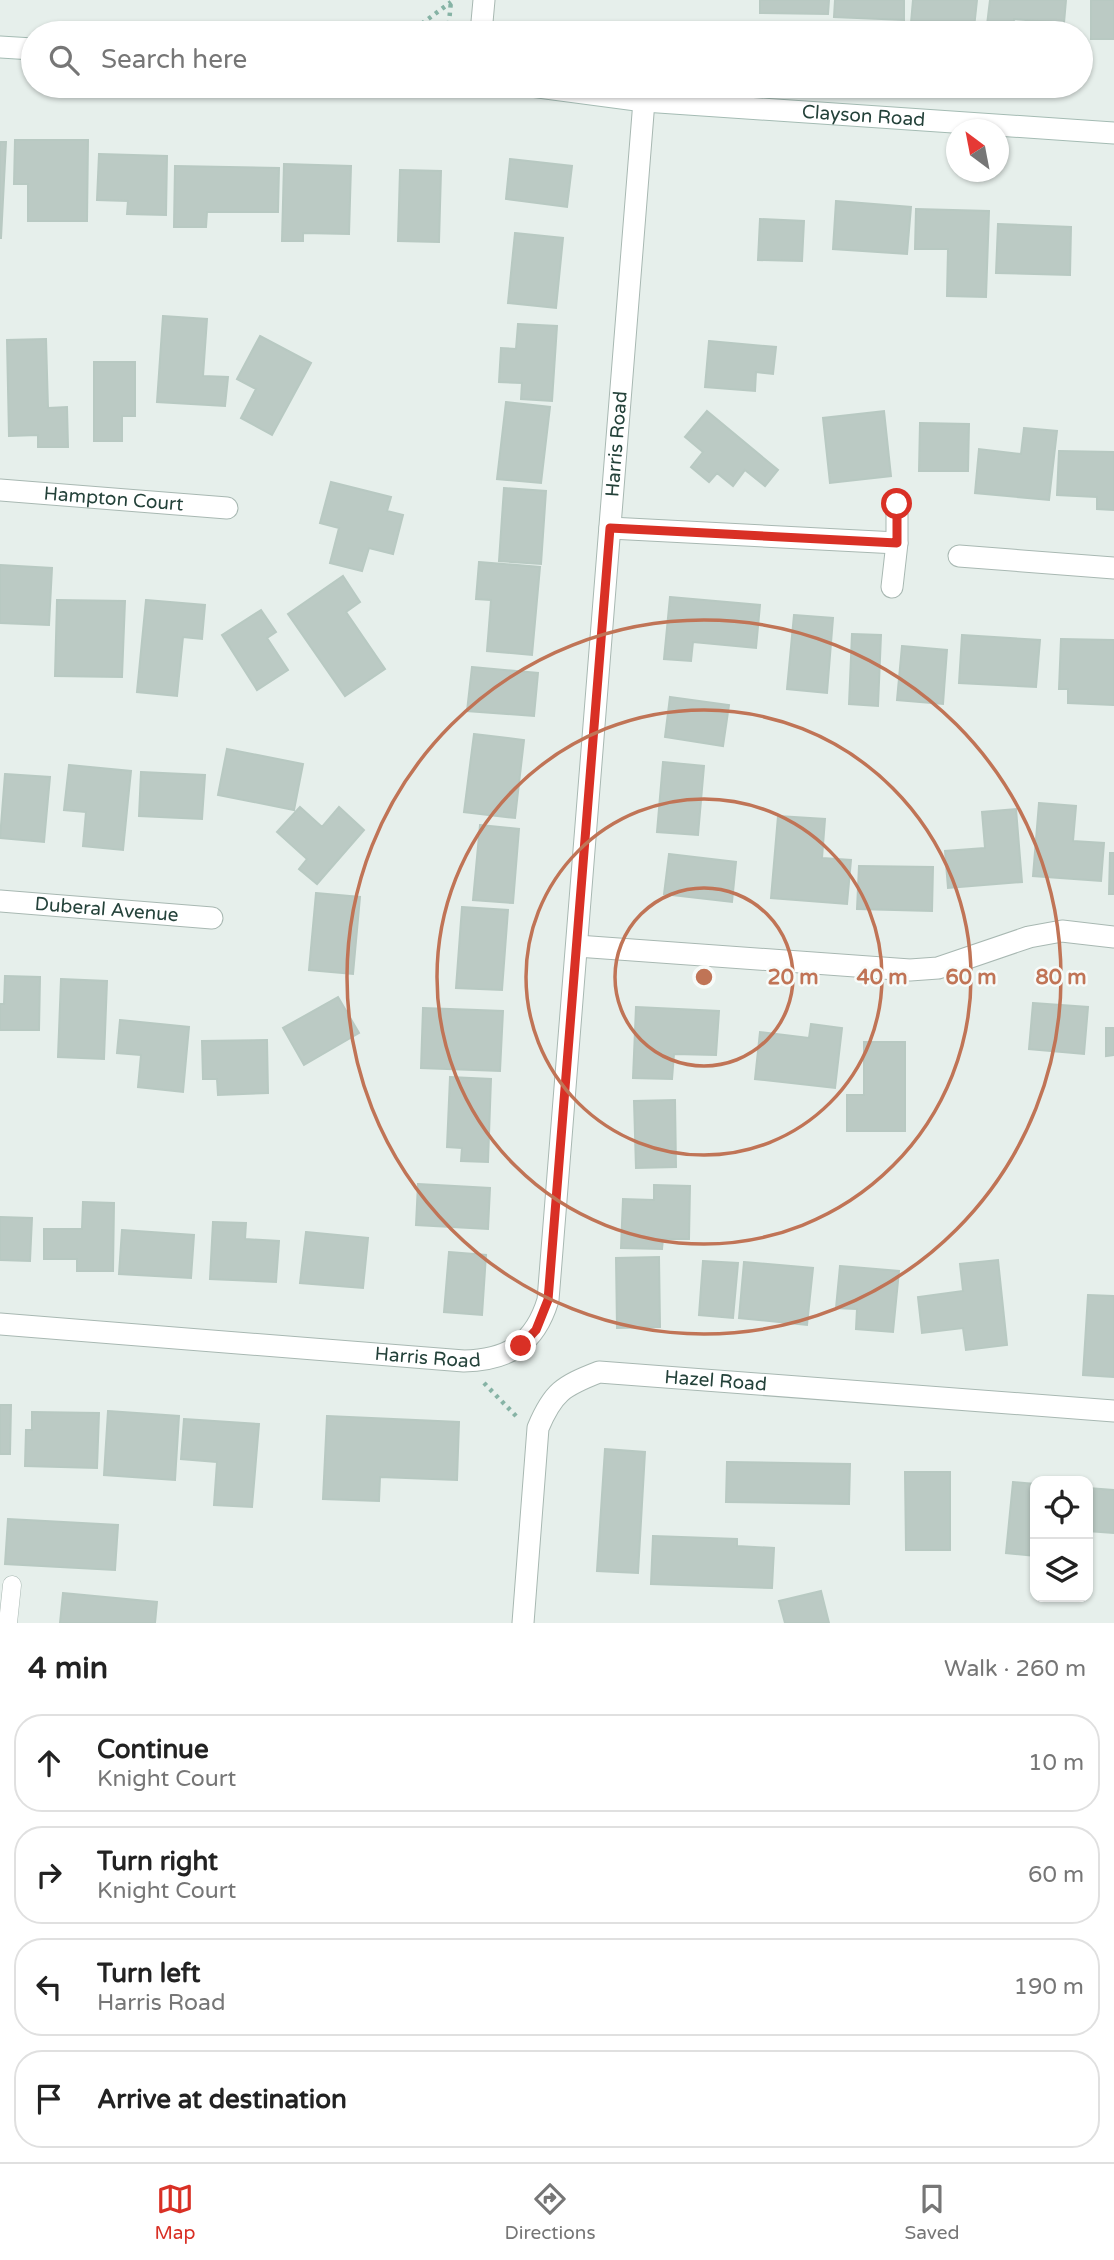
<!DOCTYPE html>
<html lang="en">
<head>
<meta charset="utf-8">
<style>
	:root { --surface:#fff; --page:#f2f2f2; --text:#222; --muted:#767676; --line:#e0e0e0; --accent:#d93025 }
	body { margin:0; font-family:"Varela Round",sans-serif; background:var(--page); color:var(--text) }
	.controls { position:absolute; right:21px; bottom:21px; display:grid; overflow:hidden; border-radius:14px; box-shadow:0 2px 5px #0004 }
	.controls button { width:63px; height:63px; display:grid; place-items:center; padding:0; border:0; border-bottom:2px solid var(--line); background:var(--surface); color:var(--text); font:35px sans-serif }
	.compass { position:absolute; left:946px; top:119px; width:63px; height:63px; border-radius:50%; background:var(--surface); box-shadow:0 2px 5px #0004; rotate:328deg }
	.stop { position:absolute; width:21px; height:21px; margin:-16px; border:5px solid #d93025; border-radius:50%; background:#fff }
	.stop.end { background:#d93025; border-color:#fff; box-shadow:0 2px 7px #0008 }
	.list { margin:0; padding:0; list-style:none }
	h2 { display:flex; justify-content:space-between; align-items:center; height:91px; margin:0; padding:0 28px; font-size:30px }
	h2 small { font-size:23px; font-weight:400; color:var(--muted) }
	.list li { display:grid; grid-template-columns:46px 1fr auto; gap:21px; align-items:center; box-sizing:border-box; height:98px; margin:0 14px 14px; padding:0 14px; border:2px solid var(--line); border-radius:28px }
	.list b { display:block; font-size:26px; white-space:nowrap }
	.list p { margin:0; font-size:23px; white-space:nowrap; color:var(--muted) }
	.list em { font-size:23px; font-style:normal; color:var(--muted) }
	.icon { flex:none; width:38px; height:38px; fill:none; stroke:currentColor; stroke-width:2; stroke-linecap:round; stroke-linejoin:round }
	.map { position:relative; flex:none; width:1114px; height:1623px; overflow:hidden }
	.search { position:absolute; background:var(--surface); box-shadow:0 2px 5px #0004; left:21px; right:21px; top:21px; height:77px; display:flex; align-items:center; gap:18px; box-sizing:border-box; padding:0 24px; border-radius:38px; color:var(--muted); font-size:26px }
	.sheet { height:539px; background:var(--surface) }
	nav { display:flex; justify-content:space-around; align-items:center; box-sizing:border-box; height:98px; border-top:2px solid var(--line); background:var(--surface); font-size:19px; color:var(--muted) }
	nav a { display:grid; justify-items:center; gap:4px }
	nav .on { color:var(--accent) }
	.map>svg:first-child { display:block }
	.building { fill:#bbcac4; stroke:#b8c9c2; stroke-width:2 }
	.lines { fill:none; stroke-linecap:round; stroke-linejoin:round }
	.lane-casing { stroke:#a8b8b2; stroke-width:19 }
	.street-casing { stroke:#a8b8b2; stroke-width:23 }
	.secondary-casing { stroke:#a4bbb3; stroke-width:23 }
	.path { stroke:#86b3a5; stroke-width:4.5; stroke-dasharray:3.5 5; stroke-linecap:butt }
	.lane { stroke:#fff; stroke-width:18 }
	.street { stroke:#fff; stroke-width:21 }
	.secondary { stroke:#fff; stroke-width:21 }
	.route { stroke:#d93025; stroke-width:9 }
	.ring { fill:none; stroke:#c07456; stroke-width:3.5 }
	.labels { text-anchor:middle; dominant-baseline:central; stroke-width:5; stroke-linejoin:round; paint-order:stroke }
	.street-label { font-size:19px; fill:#24423a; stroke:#f7fbf9 }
	.centre { fill:#c07456; stroke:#f7fbf9; stroke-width:3.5 }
	.ring-label { font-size:21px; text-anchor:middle; font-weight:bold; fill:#c07456; stroke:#f7fbf9; stroke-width:5; stroke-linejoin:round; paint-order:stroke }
</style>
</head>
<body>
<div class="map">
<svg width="1114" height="1623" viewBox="0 0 1114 1623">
	<rect width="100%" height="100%" fill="#e6efeb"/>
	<path class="building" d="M760 0H829L828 14 760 13Z
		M835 0H904V20L834 17Z
		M913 0H977L974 28 911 23Z
		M990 0H1066L1064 23 1014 19 1013 33H986Z
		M1091 0H1114V39H1091Z
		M15 140H88L87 221H28V184H14Z
		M0 142H6L1 238H0Z
		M99 154 167 156 166 215 127 214 128 201 97 200Z
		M510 159 572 166 567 207 506 199Z
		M284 164 351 166 349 234 303 233V241H282Z
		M175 166 279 168 278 212H207L206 227H174Z
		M400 170 441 171 439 242 398 241Z
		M836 201 911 207 907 254 833 249Z
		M916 209 989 211 986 297 947 296 948 249H915Z
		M760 219 804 221 802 261 758 260Z
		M998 224 1071 227 1070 275 996 273Z
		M515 233 563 238 556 308 508 303Z
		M163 316 207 319 203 376 228 377 225 406 157 402Z
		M518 324 557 326 552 401 521 399 522 383 499 382 501 348 516 349Z
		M260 336 311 363 272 435 241 418 256 389 237 379Z
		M46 339 48 408 67 407 68 447H38V435L9 436 7 340Z
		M709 341 776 347 773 374 756 372 755 391 705 387Z
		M94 362H135V416H122V441H94Z
		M506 402 550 407 541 483 497 479Z
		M707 411 778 470 765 486 745 470 733 486 717 473 709 482 691 467 703 452 685 437Z
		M884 411 891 476 830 483 823 418Z
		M920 423 969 424 968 471H919Z
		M1024 428 1057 431 1049 500 975 493 979 449 1021 454Z
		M1059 451 1114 452V510L1097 509V497L1057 495Z
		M331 482 391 497 387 511 403 515 393 554 369 548 362 571 330 563 339 528 320 523Z
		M504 488 546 491 541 564 499 561Z
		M479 562 540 567 532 655 487 651 491 600 476 599Z
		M0 565 52 568 49 625 0 623Z
		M343 576 360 602 346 612 385 669 345 696 288 614Z
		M670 597 760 605 756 648 693 642 691 661 664 659Z
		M57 600 125 601 122 677 55 676Z
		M146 600 205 605 202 639 183 637 177 696 137 692Z
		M261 610 276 632 267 638 288 670 257 690 222 635Z
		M794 615 833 618 827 693 787 689Z
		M852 634 881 635 878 706 849 704Z
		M962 635 1040 640 1036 687 959 683Z
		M1061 639 1114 640V705L1068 703V689H1059Z
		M902 646 947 650 943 704 897 700Z
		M472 667 538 673 534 716 467 711Z
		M670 697 729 705 723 746 665 737Z
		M474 734 524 740 515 818 464 812Z
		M227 749 303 764 294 810 218 795Z
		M663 762 704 766 698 835 657 832Z
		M69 765 131 771 123 850 83 846 86 812 64 810Z
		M141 772 205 775 202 819 139 816Z
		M5 774 50 777 44 842 0 838Z
		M1039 803 1076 806 1073 841 1104 843 1101 881 1033 876Z
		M300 807 322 827 339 807 364 830 317 884 299 869 307 859 277 832Z
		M1016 809 1022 882 948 888 945 851 985 848 982 812Z
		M778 816 825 819 822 858 851 860 847 904 771 898Z
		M480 825 519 829 513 903 473 900Z
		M1110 853H1114V894H1109Z
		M669 854 736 862 732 902 664 894Z
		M859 866 933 867 932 911 857 909Z
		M316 893 360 897 353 974 309 970Z
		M462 907 508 910 502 990 456 988Z
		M5 976 40 977 39 1030H0V1004H4Z
		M61 979 107 981 104 1059 58 1057Z
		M338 997 359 1033 304 1065 283 1028Z
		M1033 1003 1088 1007 1084 1054 1029 1049Z
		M636 1007 719 1011 716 1055 674 1054 672 1079 633 1078Z
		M423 1008 503 1011 500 1071 421 1068Z
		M120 1020 189 1027 183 1092 138 1087 141 1055 117 1053Z
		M811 1024 842 1028 835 1088 755 1079 760 1032 809 1038Z
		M1106 1028H1114V1055L1106 1056Z
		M267 1040 268 1093 218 1095 217 1079H203L202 1041Z
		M864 1042H905V1131H847V1095H864Z
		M450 1077 491 1079 488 1162 461 1161 462 1148 447 1147Z
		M675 1100 676 1167 636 1168 634 1101Z
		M418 1184 490 1188 488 1229 416 1225Z
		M654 1185 690 1186 689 1239H663L662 1249 621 1248 623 1199 654 1200Z
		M83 1202 114 1203 113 1271H77V1259H44V1229H82Z
		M0 1217 32 1218 30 1261 0 1260Z
		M213 1222 246 1223 245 1239 279 1241 276 1282 210 1279Z
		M122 1230 194 1235 191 1278 119 1274Z
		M306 1232 368 1238 363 1288 300 1283Z
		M449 1252 486 1255 482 1315 444 1312Z
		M659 1257 660 1327 617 1328 616 1258Z
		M998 1260 1007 1345 966 1350 963 1328 922 1333 918 1297 963 1291 960 1264Z
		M703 1261 738 1263 733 1318 699 1315Z
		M744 1262 813 1268 807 1325 739 1318Z
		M840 1266 899 1271 893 1332 856 1329 857 1309 836 1308Z
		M1088 1295 1114 1296V1377L1083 1375Z
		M0 1405H11L10 1454H0Z
		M108 1411 179 1416 175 1480 104 1475Z
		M32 1412 99 1413 97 1468 25 1466 26 1430H32Z
		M327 1416 459 1422 457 1480 380 1477 379 1501 323 1499Z
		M184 1419 259 1424 252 1507 214 1505 217 1462 181 1459Z
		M605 1449 645 1452 638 1573 597 1571Z
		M727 1462 850 1464 849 1504 726 1502Z
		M905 1472H950V1550H906Z
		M1013 1482 1035 1484V1556L1006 1553Z
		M1088 1488 1114 1490V1533L1088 1531Z
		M8 1519 118 1525 115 1570 5 1564Z
		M653 1536 737 1539V1546L774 1548 772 1588 651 1584Z
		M821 1591 829 1623H785L779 1601Z
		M63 1593 157 1602 155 1623H60Z"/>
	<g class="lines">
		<g class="lane-casing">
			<path id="lane" d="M8 1623 12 1585"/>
		</g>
		<g class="street-casing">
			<g id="street">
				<path d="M481 33 484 0"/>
				<path id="s1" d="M0 490 227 508"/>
				<path d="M610 528 897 543"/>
				<path d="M959 556 1114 568"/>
				<path d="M892 587 897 543V504"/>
				<path id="s2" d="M0 901 212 918"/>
				<path d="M577 946 910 970 938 968 1029 937 1062 931 1114 937"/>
				<path id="s3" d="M0 1324 464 1361C509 1360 535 1343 548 1300L644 101"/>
				<path id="s4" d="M523 1623 538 1428C553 1392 563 1386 599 1372L1114 1411"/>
			</g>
		</g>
		<g class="secondary-casing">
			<g id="secondary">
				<path d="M0 47 33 49"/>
				<path id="s5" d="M531 86 644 101 1114 133"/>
			</g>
		</g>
		<path class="path" d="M442 33 435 29 416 28 451 2
			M448 33 451 1
			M484 1383 517 1417"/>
		<use href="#lane" class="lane"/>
		<use href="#street" class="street"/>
		<use href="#secondary" class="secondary"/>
	</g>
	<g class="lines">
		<path class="route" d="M521 1346 536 1330 548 1300 610 528 897 543V504"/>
	</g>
	<g class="ring">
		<circle cx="704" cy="977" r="89"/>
		<circle cx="704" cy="977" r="178"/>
		<circle cx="704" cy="977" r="267"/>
		<circle cx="704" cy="977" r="357"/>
	</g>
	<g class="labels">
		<g class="street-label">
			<text stroke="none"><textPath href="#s5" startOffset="334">Clayson Road</textPath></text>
			<text stroke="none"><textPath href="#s3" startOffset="1437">Harris Road</textPath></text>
			<text stroke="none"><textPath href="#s1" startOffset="114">Hampton Court</textPath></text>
			<text stroke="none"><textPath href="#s2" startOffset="107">Duberal Avenue</textPath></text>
			<text stroke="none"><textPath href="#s3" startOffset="429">Harris Road</textPath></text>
			<text stroke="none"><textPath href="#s4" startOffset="399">Hazel Road</textPath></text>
		</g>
	</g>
	<circle cx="704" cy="977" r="10" class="centre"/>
	<g class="ring-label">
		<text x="793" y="984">20 m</text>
		<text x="882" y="984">40 m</text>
		<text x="971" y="984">60 m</text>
		<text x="1061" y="984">80 m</text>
	</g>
</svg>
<div class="controls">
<button><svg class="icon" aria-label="locate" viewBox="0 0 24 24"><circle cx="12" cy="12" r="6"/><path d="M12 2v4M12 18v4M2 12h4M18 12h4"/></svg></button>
<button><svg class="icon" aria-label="layers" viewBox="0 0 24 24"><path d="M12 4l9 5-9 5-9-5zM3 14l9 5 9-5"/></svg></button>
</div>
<svg class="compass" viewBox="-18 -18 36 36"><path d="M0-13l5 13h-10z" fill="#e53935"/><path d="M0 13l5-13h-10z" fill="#767676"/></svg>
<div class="stop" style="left:897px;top:504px"></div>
<div class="stop end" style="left:521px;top:1346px"></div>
<div class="search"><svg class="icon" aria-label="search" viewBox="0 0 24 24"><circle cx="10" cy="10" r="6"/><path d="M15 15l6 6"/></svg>Search here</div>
</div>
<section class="sheet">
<h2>4 min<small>Walk · 260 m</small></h2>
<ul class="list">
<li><svg class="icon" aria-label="ahead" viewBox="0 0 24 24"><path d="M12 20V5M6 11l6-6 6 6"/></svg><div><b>Continue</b><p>Knight Court</p></div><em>10 m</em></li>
<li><svg class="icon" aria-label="right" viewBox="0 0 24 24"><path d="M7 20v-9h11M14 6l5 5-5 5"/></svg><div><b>Turn right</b><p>Knight Court</p></div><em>60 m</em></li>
<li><svg class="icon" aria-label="left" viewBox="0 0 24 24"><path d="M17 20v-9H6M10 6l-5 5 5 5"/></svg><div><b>Turn left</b><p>Harris Road</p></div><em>190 m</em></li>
<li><svg class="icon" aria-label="arrive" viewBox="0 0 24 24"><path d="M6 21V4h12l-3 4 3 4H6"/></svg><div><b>Arrive at destination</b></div></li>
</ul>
</section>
<nav>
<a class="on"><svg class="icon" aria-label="map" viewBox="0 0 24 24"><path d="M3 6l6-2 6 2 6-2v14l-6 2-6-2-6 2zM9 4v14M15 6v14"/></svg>Map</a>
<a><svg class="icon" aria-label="directions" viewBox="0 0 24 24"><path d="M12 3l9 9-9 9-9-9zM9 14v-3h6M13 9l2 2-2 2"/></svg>Directions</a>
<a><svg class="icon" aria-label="saved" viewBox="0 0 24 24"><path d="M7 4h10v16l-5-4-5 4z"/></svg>Saved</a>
</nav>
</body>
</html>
